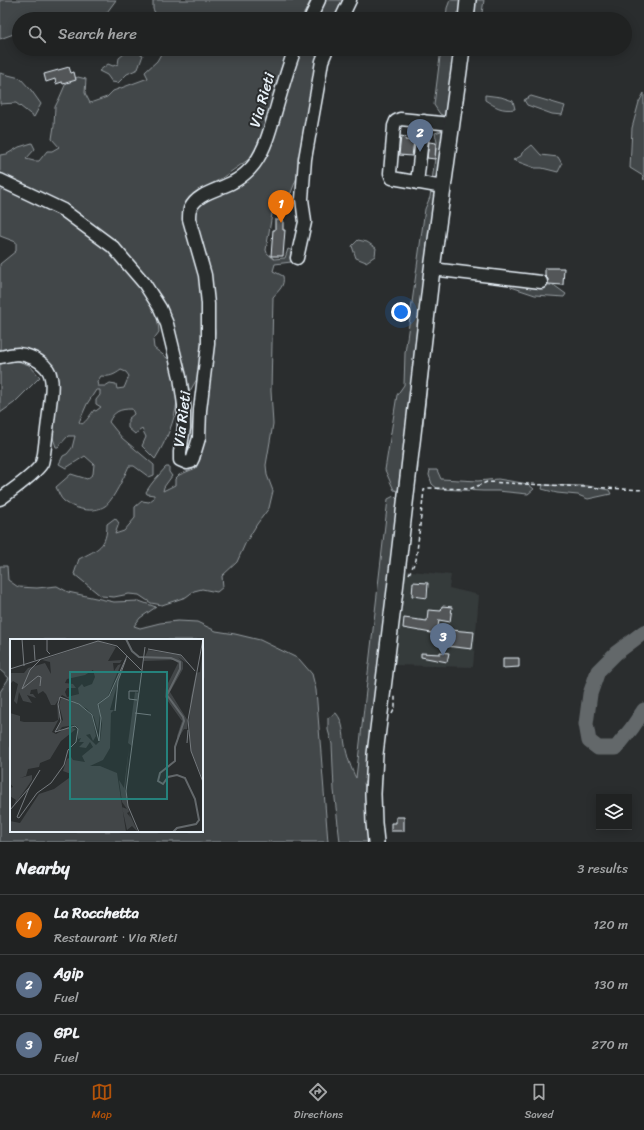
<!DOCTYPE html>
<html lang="en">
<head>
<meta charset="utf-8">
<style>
	:root { --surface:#202222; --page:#282a2a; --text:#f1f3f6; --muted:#a2a4a5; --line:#3d3f40; --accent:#b45309 }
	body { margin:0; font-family:Sriracha,sans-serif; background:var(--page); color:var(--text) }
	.controls { position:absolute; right:12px; bottom:12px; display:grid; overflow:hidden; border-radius:0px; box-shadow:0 2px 10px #0003 }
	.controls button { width:36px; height:36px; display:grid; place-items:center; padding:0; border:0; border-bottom:1px solid var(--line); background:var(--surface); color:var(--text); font:20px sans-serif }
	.you { position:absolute; left:401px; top:312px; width:14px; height:14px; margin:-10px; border:3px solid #fff; border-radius:50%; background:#1a73e8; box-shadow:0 0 0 6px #1a73e833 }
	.badge { display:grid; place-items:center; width:26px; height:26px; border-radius:50%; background:var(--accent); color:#fff; font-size:13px; font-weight:700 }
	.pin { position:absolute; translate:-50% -33px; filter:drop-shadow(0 1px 2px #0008) }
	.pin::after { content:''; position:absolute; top:21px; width:14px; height:12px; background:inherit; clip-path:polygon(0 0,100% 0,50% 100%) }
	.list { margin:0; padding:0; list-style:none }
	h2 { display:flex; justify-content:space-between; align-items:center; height:52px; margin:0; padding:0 16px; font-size:17px }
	h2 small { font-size:13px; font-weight:400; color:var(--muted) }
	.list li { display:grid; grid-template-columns:26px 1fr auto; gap:12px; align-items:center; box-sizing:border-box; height:60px; padding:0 16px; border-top:1px solid var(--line) }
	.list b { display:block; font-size:15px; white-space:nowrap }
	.list p { margin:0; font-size:13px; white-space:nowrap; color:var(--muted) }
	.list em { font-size:13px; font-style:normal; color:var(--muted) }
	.icon { flex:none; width:22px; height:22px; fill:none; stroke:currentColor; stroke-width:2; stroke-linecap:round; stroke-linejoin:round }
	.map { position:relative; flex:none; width:644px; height:842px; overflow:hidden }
	.search { position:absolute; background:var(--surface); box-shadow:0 2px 10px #0003; left:12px; right:12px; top:12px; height:44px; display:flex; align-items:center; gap:10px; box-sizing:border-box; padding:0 14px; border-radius:22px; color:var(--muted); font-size:15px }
	.sheet { height:232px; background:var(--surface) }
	nav { display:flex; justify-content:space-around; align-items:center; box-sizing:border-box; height:56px; border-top:1px solid var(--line); background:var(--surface); font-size:11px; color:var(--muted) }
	nav a { display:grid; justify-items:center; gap:2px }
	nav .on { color:var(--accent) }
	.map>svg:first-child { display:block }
	.built { fill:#363a3b }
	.green { fill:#424648; stroke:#959ca0; fill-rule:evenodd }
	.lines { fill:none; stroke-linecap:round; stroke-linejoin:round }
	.river { stroke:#63686b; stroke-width:15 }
	.building { fill:#535759; stroke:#e8f1f8 }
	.minor-casing { stroke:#e8f1f8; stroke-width:15 }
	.major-casing { stroke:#e8f1f8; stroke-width:18 }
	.path { stroke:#e8f1f8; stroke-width:1.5; stroke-dasharray:4 3; stroke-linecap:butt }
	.minor { stroke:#2a2d2e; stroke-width:12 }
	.major { stroke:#2a2d2e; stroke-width:15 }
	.labels { text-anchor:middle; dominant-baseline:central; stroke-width:4; stroke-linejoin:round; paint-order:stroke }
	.street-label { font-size:15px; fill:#e8f1f8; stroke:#2a2d2e }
	.inset-river { fill:none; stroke:#63686b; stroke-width:2 }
	.inset-road { fill:none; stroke:#767b7f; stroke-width:1 }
	.view { fill:#25827c; fill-opacity:0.15; stroke:#25827c; stroke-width:2 }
	.inset-edge { fill:none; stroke:#e8f1f8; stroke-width:2 }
</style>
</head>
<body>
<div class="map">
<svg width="644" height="842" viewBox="0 0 644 842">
	<rect width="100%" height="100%" fill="#2a2d2e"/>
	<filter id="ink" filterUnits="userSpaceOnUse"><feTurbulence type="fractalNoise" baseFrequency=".025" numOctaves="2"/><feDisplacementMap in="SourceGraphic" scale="8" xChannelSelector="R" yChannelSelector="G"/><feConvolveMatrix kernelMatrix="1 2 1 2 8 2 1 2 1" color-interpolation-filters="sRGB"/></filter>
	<g filter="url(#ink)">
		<path class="built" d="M402 570 451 575 449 588 479 595 473 667 391 665Z"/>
		<path class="green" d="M0 0H116L102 19H19V32L0 39Z
			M153 0H311L301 19H158L153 9Z
			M324 0H346L338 19H317L319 8Z
			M450 0H484L481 19H446L447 8Z
			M158 49H287L264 129 252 157 219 180 211 184 191 196 186 202 184 213 201 282 204 324 202 362 198 377 190 391 169 327 167 309 162 297 147 278 115 243 0 179V155L7 154 19 147 32 143 35 149 26 159 34 161H39L47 151H52L59 147 52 139 54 126 55 107 59 99 66 83 78 77 86 79 85 93 90 103 107 97 113 91 148 78 145 72 157 61 161 54Z
			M300 49H324L297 177 291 193 278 202 272 214 266 250 267 253 274 259 285 258 288 249 293 251 291 262 275 264 273 271 283 276C285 286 279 290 273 297L271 391 273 424 266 465 267 475 273 491 269 508 257 524 245 544 237 562 222 576 223 587 217 592 202 589 194 591 186 597 162 605 151 603 139 595 129 594 114 597 101 596 74 574 79 559C98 549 107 547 107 524L115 518 119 523 115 534 124 531 135 518V507L142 501 149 502 154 498V495L147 494 146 492C152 482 158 476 166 467H169V472L172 476 164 487 163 491 175 485V479L179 475 196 468 200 459 215 332 210 293 193 218 194 209 201 201 255 170Z
			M441 49H466L462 88V107L457 122 440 114 434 105Z
			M129 50C134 52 138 52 143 55L138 69 127 74 118 83 112 82 107 75 99 71 108 64 113 66 118 64 119 58Z
			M0 73 20 78 31 90 41 104 34 117 16 103 0 104Z
			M644 93V180L643 176 630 168 632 128 639 102Z
			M485 95 501 97 513 101 515 109C501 111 496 107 485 100Z
			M531 96 565 106 562 115 552 114 527 105 524 100Z
			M444 130 441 251 423 425 416 434 418 468 413 493 394 490 385 470 397 395 404 385 405 353 425 209 430 197 437 142 435 133Z
			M532 145 541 155 558 157 562 164 558 172 542 168H535L513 160 521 156 522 153Z
			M0 185 51 207 62 217 70 221 114 255 131 274 157 313 159 332 153 340 154 348 171 361C174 374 178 388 177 401 175 421 166 441 155 459L142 446 146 437 142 429 135 434 128 428V419L134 414 132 409C120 409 114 411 109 422L122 438 154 465V475L149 477 134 466H129C125 475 112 502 105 506 93 514 74 509 64 501 60 498 58 491 56 487L71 474 87 479 93 474 94 464 85 456 66 468 59 464 63 456 67 454 72 448 75 436H68L58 447H56C55 443 53 439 52 435 52 427 54 418 55 410 60 386 61 361 33 351 21 348 11 347 0 352V264L16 251V242L0 236ZM121 370 126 372 129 376 124 388 117 389 116 384 110 383 105 386H98L97 382 101 376C110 377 114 375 121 370ZM96 390H100V395L96 400V404L101 407 96 411 94 410C91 414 86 422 82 424L79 422 87 404Z
			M358 240 367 242 376 248 375 256 366 262 356 258 352 246Z
			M510 278 555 286 566 294 564 297 535 295 511 287Z
			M15 360 29 365 40 377 14 403 0 413V364Z
			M430 470H437L441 479 478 481 498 479 528 484 534 489 528 494 498 491H483L438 489 432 484 429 475Z
			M543 485 588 486 609 490 611 494 588 499 578 495 557 493 542 489Z
			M394 496 398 500 369 776 364 783 365 787 370 789 374 842H340L334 790 332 744 328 730V718L336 713C344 722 343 734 345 745 347 756 351 769 356 778L388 499Z
			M0 566H7L8 580 18 587 37 588 57 586 68 592 114 602 139 601 156 607 140 618 134 626 140 628 160 623 178 621 197 622 216 631 235 634 260 640 299 659 312 674 316 690 328 842H0V692L9 678 0 670ZM11 640H202V831H11Z"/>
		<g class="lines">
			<path class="river" d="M644 632 616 653 598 671 590 694 586 724 589 741 598 748H616L632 728 644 710"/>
		</g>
		<path class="building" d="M69 67 71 73 74 72 76 80 63 84 62 82 56 84 55 79 46 82 44 74Z
			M401 136 406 137 405 140 414 141 412 156 399 155Z
			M429 142 436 143 435 159 427 158Z
			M275 220H283V230H285L283 256H271L273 230H275Z
			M545 268H564L563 285 548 284V279L545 276Z
			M413 582 428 583 427 598 412 596Z
			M442 606 452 607 450 622 439 620 437 634 403 628 404 618 427 621 428 610 441 611Z
			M451 630 474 632 472 649 446 646 447 637 451 638Z
			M440 652 449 653 447 662 421 657V653L440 654Z
			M503 658H519V667L503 668Z
			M396 817H404V831H391V823H396Z"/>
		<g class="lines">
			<g class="minor-casing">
				<path id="minor" d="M310 19 319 0
					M341 19 350 0
					M0 180 63 210 113 247 144 283 160 308 167 324 180 377 184 405V428L180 452V460L187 463 191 462 193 458 199 438 200 410 208 344V304L205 275 189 219C189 216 189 212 190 209 197 193 219 190 233 182 239 179 245 174 250 169 264 154 269 133 275 113 281 92 287 70 295 49
					M417 183 424 121
					M443 187 392 178 390 173 394 126 396 121 400 119 452 124
					M297 258 305 222 302 199 305 159 319 80 322 61 327 49
					M432 269 541 282
					M0 357C6 356 12 354 18 354 31 355 49 364 51 378 53 386 51 396 50 405 48 421 46 438 44 454 43 457 43 460 42 463 36 474 11 491 0 499"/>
			</g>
			<g class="major-casing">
				<path id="major" d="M466 19 468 0
					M376 842 374 823 373 794 375 754 395 590 432 269 462 49"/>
			</g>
			<path class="path" d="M409 574 416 560 424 490 429 488 470 489 487 482 644 490
				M392 714 395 708V696"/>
			<use href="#minor" class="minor"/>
			<use href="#major" class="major"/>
		</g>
	</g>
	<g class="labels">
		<g class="street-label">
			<text transform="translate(262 100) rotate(-74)">Via Rieti</text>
			<text transform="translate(182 419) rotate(-83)">Via Rieti</text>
		</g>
	</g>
	<g transform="translate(10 639)">
		<rect width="193" height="193" fill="#2a2d2e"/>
		<path d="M88 2 106 8 98 22 112 21 110 24H103L104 32 108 26 111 25 98 57 88 64 90 75 88 92 84 78 77 70 52 56 45 66H41L36 55 33 52 28 55 27 50 21 51 20 55H23L26 59 17 56 22 64 13 62 9 53 7 65 4 62 8 45 3 42 0 45V34H14L18 29 35 24 41 35 40 23 32 21ZM83 31 85 38 82 45 74 48 72 45 68 49 69 55 57 58 55 53 57 49H66L63 45 55 44 57 40 75 36ZM193 8V141L181 112 179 83 181 58 186 34 190 33ZM138 11 170 16 178 25 168 18 173 23V30L160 53 178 82 177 90H174L168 100 167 97 172 82 155 58 156 48 168 24 164 21 133 22ZM113 25 100 71H104L101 74 100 109 93 121 80 127H90L107 134 116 193H0V182L10 184 29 155 44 150 59 139 61 135 53 132 57 120 61 118 63 121 75 123 72 117 83 108 80 103 76 109 69 108 74 103H69L71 99 68 100V89L65 86 52 88 49 92 46 90 53 81 49 66 51 59 68 64 82 77 86 97 83 102 80 95 76 96 86 106 90 102 92 85 89 64 101 55ZM125 53 129 54 122 107 118 104ZM47 62 50 78 42 93 46 95 58 88 66 90 51 102 40 120 30 124 29 128 18 130 16 137 10 139 22 136V141L3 168 6 161 0 157V149L3 148 0 144V74L10 77V82L14 83H44L48 81ZM119 108 115 150 119 173 117 174 120 178 119 174 128 193 122 187 117 191 112 168 117 170 112 163 109 141 114 149Z" fill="#424648" fill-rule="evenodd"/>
		<path class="inset-river" d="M116 0 122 12 129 18 161 19 170 23V30L157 56 173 78 174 82 165 108V122L150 134 148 142 153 145 158 138 167 136 175 139 185 160 189 181 186 185 167 189 163 193"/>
		<path class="inset-road" d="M12 0 14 27M37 0V12L40 15M193 0 178 81 181 112 193 143M24 6 25 21M138 10 171 16 185 32M0 30 88 2 107 7 131 31M30 47 31 38 28 37 12 50 20 31 31 20M127 61 119 60V52H128M105 72 108 42 116 20M125 74 141 76M177 104 178 91M19 149 30 131M0 171 19 149 7 178 9 179 27 154 41 144 54 126 58 111 66 103 68 90 65 87 45 93 51 82 48 65 50 58 69 65 82 76 89 102 91 79 88 65 99 57 117 17M129 193 118 167 116 152 135 8"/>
		<path class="view" d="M60 33H157V160H60Z"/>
		<rect width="193" height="193" class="inset-edge"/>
	</g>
</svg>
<div class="controls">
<button><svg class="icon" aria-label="layers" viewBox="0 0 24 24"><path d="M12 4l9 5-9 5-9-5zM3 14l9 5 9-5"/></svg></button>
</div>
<div class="you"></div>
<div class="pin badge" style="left:281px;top:223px;background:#e8710a">1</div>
<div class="pin badge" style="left:420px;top:152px;background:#5c6f8a">2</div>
<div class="pin badge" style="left:443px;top:656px;background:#5c6f8a">3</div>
<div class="search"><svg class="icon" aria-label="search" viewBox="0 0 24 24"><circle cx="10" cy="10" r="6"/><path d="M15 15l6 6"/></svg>Search here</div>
</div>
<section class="sheet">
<h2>Nearby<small>3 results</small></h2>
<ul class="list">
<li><span class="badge" style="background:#e8710a">1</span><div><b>La Rocchetta</b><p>Restaurant · Via Rieti</p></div><em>120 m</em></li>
<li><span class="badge" style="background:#5c6f8a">2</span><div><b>Agip</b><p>Fuel</p></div><em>130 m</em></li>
<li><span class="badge" style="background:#5c6f8a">3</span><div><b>GPL</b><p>Fuel</p></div><em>270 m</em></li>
</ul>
</section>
<nav>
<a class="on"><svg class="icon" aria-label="map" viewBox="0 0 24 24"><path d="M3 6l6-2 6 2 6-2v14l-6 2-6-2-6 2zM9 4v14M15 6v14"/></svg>Map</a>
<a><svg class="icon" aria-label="directions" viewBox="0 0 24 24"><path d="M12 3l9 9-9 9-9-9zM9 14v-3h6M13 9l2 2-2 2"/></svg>Directions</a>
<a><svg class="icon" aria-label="saved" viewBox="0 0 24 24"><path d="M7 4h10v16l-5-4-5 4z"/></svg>Saved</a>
</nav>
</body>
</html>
